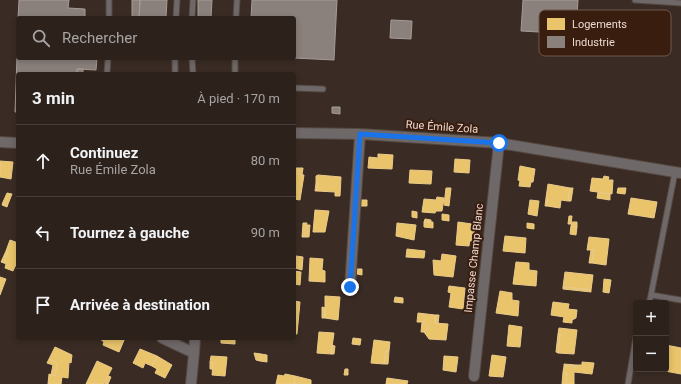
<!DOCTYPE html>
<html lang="fr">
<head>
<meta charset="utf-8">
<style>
	:root { --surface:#2c211b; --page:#382e28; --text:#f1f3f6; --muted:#a6a3a3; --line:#483e3a }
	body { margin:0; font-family:Roboto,sans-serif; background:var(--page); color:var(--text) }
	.controls { position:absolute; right:12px; bottom:12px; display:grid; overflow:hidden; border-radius:4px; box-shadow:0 2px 6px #0003 }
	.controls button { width:36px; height:36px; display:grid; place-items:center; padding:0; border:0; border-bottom:1px solid var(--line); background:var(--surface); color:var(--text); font:20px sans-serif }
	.stop { position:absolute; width:12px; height:12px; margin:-9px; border:3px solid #1a73e8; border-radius:50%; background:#fff }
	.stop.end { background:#1a73e8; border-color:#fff; box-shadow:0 1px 4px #0008 }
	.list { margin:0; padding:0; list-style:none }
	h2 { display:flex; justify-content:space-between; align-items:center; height:52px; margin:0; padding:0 16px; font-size:17px }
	h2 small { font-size:13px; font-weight:400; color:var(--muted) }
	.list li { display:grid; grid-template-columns:26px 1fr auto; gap:12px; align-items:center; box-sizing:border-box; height:72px; padding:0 16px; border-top:1px solid var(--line) }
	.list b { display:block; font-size:15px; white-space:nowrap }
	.list p { margin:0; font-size:13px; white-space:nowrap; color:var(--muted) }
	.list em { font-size:13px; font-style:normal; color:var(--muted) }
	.icon { flex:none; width:22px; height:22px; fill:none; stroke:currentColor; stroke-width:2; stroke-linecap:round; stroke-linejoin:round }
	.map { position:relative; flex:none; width:681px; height:384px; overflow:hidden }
	.search { position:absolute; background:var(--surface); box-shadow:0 2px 6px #0003; left:16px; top:16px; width:280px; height:44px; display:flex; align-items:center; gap:10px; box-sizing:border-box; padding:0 14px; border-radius:4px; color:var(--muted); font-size:15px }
	.panel { position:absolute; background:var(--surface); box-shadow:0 2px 6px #0003; left:16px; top:72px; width:280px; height:268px; border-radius:4px }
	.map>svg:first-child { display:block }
	.homes { fill:#e9c46a; stroke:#eaca89 }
	.industry { fill:#8a817c; stroke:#a79b95 }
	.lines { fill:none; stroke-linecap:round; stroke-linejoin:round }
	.lane-casing { stroke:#554941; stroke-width:7 }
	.street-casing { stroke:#554941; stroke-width:12 }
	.lane { stroke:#6f6869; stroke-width:5 }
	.street { stroke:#6f6869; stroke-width:10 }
	.route { stroke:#1a73e8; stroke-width:5 }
	.labels { text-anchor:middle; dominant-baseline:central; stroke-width:4; stroke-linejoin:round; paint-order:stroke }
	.street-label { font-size:11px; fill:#ecd9d0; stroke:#391e10 }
	.key { fill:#391e10; stroke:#6f564a; stroke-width:1 }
	.key-label { font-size:11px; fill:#ecd9d0 }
</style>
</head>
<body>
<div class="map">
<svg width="681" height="384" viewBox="0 0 681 384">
	<rect width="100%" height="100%" fill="#3a2c24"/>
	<path class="homes" d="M378 154 393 155 392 169 368 168 369 157 378 158Z
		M455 159 470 160 469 173 454 172Z
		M0 161 13 162 11 179 0 177Z
		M520 166 535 169 533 182H531L530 187 519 186 520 181 518 180Z
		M294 168H298V174L304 175 300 200 294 199Z
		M298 168H303L302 175 298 174Z
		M410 170 432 171 431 184 409 183Z
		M318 175 341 177 340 196H335V192L317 191 318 183H316V176Z
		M604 176 609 177 608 180H613L612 194 590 191 592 178 603 179Z
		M316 183H318L317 191H315Z
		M548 184 570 188 568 201 561 200 560 208 547 206 548 198H546Z
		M446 188H451L449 206 444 205Z
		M570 188H573L571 201H568Z
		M618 188H626L625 194 617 193Z
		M598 192 610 194V200L597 198Z
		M7 193 12 194 8 204 3 202Z
		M437 197 444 198 442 211H436L435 213 422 212 424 199 436 200Z
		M546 198H548L547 206H545Z
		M631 198 657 202 654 218 628 214Z
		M361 200H367V206H361Z
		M530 200 539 201 537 216 528 214Z
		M3 202 8 204 7 207 2 205Z
		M315 210 329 211 325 232H313Z
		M412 211 417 212V218L412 217Z
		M442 214 449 215V221L442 220Z
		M569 216H572L571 224H568Z
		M425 219 431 220V222H424Z
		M424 222H433V228L424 227Z
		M458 222 472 224 469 246 456 245Z
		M572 222H577V227L571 226Z
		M303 223H307L305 237H302Z
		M397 223 416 225 414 240 396 236Z
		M527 223 534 224V229L527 228Z
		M307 225H310L309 237H305Z
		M571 226 577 227 576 235 570 234Z
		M471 227 475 228 473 241H470Z
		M505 236 526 238 525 253 503 251Z
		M589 237 609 239 606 265 592 263 594 250H587Z
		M10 240 18 243V260L13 271 5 268 6 264 4 263 8 252 6 251Z
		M407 249 425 251 424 258 406 257Z
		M591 250H594L592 263H589Z
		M6 251 8 252 4 263 1 262Z
		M442 254 456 256 453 277 434 275 433 260 441 261Z
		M296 256 303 257 302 270 295 268Z
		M310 258 323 259 322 270 325 271V282L309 281Z
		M516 262 529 263V270L537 271 536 286 513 284Z
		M357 269H362V275L357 274Z
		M294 271 301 272 300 285 294 284Z
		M565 272 593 275 591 290 563 287Z
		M0 277 6 279 0 295Z
		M604 279 611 280 609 293 603 292Z
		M449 286 465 288 463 309 449 307 451 293 448 292Z
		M563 287 586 289 591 290V292L563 289Z
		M500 291 512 293V300L519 301 518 316 496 313Z
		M325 296 340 297 338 320 325 318Z
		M395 297 403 298V303L394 302Z
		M294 301 300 302 297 334H294Z
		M553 302 569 304 568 309 577 310 576 318 572 320V323L563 322 564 317 551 315Z
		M322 307 326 308 325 318H322Z
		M418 313 435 315V323L448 324 446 340 429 339 424 332 428 327 425 322H417Z
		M435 315H439L438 324 435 323Z
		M422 322H425L428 327 424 332H421Z
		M509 325 522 327 520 347 507 346Z
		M559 328 577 330 574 354 558 353 560 334H558Z
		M319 332 334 333 331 354 317 353Z
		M558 334H560L558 353 556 352Z
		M99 338H125L119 352 103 345 104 342Z
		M232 338 235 339V344L221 343V339H217Z
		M353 338 361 339 360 345 352 344Z
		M374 340 390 342 389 351H386L384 364 371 363Z
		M331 345 335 346 334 354H331Z
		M666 345 681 348V374L654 369H666Z
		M55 347 72 355 71 363 69 362 68 378 62 377 61 384H48L49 374 55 376 57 363 49 359Z
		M140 349 157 356 152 366 145 363 143 368 133 363Z
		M386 351H389L388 364H384Z
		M254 353 261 354 260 361 256 360Z
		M261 354 267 355V362L260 361Z
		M492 355 506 357 503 377 489 376Z
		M157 356 172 365 165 378 155 373 157 369 152 366Z
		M211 356 227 357 225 376 212 375 213 363 210 362Z
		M444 356 458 357 456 372 443 370Z
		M49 359 57 363 55 376 51 375 53 365 47 363Z
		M97 361 112 368 104 384H86Z
		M210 362 213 363 212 369H210Z
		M582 362 594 363 592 374 574 372V384H566L567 373 563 372 564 366 576 367V365H582Z
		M564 364 576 365V367L564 366Z
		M345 369H348V375H344Z
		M563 372 567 373 566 384H562Z
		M285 374 295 376 294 384H276L278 375 284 376Z
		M108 376 111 377 108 384H106L105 383Z
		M295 376 311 380V384H294Z
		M387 378 408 381 407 384H386Z"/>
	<path class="industry" d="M19 0H69L68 8 85 9V17L98 18H18Z
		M132 0H140L139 18H132Z
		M140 0H167L166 18H139Z
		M198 0H212L211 18H198Z
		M252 0H337L334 60 294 58V18H251Z
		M523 0H578L576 34 521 31Z
		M391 20 412 21 411 39 390 38Z
		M18 28V58H97L96 70 77 69V74H18V112H15Z
		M77 69H83V74H77Z
		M332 107H340V114L332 113Z"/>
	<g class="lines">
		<g class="lane-casing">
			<path id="lane" d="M635 0 681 3
				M109 18V0
				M176 18 177 0
				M192 18 193 0
				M236 18 237 0
				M192 58 193 74
				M107 74 108 58
				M175 74V58
				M235 74V58
				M294 88 323 89
				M675 172 651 295 681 300
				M649 303 651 295
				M628 384 636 337"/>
		</g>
		<g class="street-casing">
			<path id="street" d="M294 133 360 134 499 143 681 173
				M0 142 18 143
				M350 287 360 134
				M162 338 194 353 195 338
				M474 376 499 143
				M191 384 194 353"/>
		</g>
		<use href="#lane" class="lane"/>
		<use href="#street" class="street"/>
	</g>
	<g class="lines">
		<path class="route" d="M350 287 360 134 499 143"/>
	</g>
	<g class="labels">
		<g class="street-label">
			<text transform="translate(442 127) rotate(4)">Rue Émile Zola</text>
			<text transform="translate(474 258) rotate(-84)">Impasse Champ Blanc</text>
		</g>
	</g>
	<rect x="539" y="10" width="132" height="46" rx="6" class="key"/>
	<rect x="547" y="18" width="18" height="12" fill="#e9c46a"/>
	<rect x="547" y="36" width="18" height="12" fill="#8a817c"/>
	<g class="key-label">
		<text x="572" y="28">Logements</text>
		<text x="572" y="46">Industrie</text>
	</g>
</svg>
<div class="controls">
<button>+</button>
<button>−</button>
</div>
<div class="stop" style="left:499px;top:143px"></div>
<div class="stop end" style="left:350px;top:287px"></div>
<div class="search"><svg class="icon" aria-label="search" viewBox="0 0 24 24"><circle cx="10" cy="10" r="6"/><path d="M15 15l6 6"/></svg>Rechercher</div>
<section class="panel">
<h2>3 min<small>À pied · 170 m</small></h2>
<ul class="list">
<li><svg class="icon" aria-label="ahead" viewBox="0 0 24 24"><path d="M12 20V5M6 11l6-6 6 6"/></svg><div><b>Continuez</b><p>Rue Émile Zola</p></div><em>80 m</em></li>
<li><svg class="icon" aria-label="left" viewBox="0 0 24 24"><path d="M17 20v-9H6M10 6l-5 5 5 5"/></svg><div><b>Tournez à gauche</b></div><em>90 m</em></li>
<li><svg class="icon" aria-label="arrive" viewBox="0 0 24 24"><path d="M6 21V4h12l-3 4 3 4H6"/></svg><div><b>Arrivée à destination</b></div></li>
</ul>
</section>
</div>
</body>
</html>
